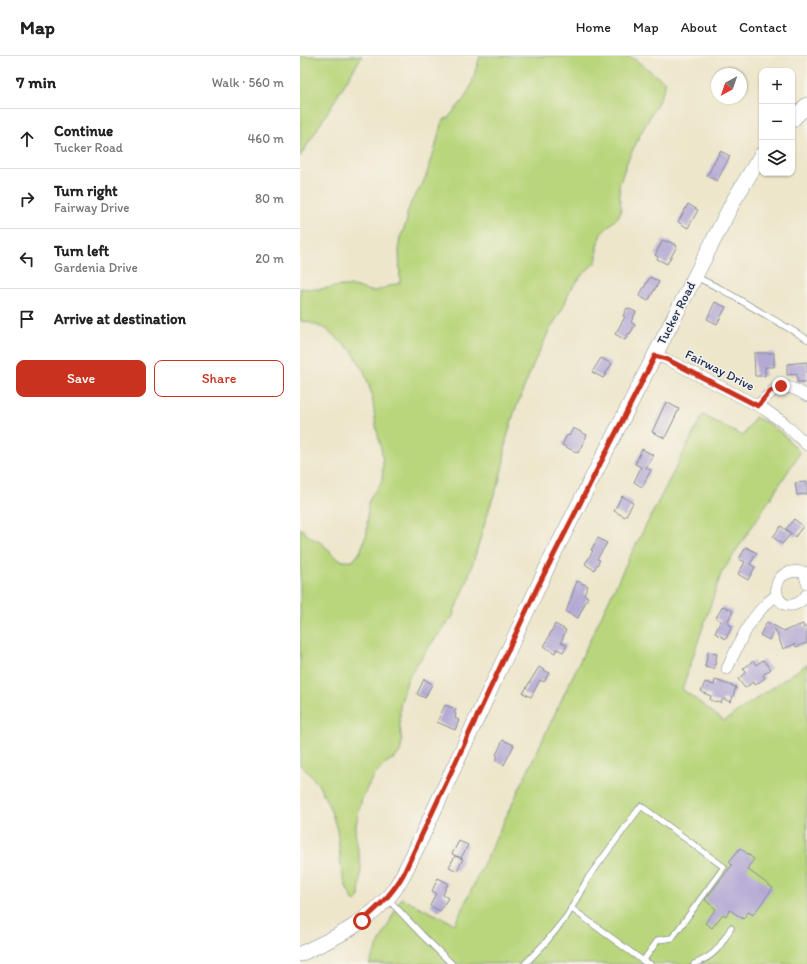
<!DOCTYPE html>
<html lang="en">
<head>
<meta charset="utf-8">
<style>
	:root { --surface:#fff; --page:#f2f2f2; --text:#222; --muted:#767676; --line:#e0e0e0; --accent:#c8321e }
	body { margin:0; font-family:Itim,sans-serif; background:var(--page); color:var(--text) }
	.controls { position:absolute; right:12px; top:12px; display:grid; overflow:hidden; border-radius:8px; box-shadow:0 1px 3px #0004 }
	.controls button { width:36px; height:36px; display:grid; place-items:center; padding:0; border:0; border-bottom:1px solid var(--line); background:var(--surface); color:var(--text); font:20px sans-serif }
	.compass { position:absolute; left:411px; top:12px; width:36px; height:36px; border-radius:50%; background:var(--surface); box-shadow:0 1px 3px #0004; rotate:220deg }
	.stop { position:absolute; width:12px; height:12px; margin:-9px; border:3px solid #c8321e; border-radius:50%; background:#fff }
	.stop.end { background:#c8321e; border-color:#fff; box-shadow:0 1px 4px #0008 }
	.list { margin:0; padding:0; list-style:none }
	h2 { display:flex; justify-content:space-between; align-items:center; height:52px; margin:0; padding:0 16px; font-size:17px }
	h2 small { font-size:13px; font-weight:400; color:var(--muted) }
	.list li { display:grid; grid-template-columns:26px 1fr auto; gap:12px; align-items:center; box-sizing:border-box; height:60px; padding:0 16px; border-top:1px solid var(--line) }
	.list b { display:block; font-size:15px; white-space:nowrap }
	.list p { margin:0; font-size:13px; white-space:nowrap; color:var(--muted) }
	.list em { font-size:13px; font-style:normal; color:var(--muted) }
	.actions { display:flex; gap:8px; padding:12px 16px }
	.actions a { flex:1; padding:9px 0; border:1px solid var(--accent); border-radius:8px; text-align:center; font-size:14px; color:var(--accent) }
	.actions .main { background:var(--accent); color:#fff }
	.icon { flex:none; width:22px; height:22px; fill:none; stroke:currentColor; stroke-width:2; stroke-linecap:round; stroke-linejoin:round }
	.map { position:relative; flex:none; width:507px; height:908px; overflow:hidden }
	header { display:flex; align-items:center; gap:24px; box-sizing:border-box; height:56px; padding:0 20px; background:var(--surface); border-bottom:1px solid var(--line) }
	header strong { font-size:19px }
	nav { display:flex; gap:22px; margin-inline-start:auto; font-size:14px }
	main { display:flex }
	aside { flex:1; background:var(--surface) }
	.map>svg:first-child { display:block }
	.green { fill:#b9d67c; stroke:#6a826d }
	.building { fill:#b4a9d4 }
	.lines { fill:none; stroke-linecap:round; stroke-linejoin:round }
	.service-casing { stroke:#848a94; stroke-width:7 }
	.minor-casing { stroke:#848a94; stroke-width:12 }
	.secondary-casing { stroke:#848a94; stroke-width:16 }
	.service { stroke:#fff; stroke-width:5.5 }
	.minor { stroke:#fff; stroke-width:11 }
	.secondary { stroke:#fff; stroke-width:15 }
	.route { stroke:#c8321e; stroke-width:5 }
	.labels { text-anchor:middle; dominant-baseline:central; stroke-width:3; stroke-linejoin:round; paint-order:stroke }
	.street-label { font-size:13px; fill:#1b2f5e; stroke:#f7f3e8 }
</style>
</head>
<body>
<header>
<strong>Map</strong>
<nav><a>Home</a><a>Map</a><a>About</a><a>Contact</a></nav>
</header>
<main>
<aside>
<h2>7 min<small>Walk · 560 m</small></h2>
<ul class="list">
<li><svg class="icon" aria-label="ahead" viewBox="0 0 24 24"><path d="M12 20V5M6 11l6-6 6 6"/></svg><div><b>Continue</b><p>Tucker Road</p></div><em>460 m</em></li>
<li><svg class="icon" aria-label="right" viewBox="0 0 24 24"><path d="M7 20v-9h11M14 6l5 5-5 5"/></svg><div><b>Turn right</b><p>Fairway Drive</p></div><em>80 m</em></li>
<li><svg class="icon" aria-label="left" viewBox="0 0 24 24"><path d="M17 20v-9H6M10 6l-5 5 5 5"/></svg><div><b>Turn left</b><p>Gardenia Drive</p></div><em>20 m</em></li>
<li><svg class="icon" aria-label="arrive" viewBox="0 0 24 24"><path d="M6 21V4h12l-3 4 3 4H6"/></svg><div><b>Arrive at destination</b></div></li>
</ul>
<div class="actions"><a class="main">Save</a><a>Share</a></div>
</aside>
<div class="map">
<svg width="507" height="908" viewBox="0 0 507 908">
	<rect width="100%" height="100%" fill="#f7f3e8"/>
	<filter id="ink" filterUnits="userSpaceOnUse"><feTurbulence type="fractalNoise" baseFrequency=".025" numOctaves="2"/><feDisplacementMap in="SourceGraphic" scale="8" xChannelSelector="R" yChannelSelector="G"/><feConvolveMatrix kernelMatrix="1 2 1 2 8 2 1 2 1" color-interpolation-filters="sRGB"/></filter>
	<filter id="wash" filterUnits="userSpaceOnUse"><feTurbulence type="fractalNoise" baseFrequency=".012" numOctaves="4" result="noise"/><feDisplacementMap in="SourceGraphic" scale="16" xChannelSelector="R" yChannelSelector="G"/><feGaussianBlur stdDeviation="0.9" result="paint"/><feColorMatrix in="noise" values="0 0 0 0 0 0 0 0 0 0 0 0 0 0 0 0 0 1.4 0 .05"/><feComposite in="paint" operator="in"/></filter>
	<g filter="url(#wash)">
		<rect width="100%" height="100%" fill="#ede6cb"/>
		<path class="green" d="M0 0H62L0 101Z
			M180 0H330L365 26V30L357 48 340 79 327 106 319 130 321 153 319 160 301 178 297 190V201L296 206 283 218 270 234 263 252 250 273 233 309 214 357 206 385 204 405 199 426 191 447 166 529 158 548 155 552 153 560 128 592 113 614 107 625 100 650V670L102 687 100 696 96 701 86 707 73 721 69 728 62 743 57 763 55 776 61 811 59 840 57 845 55 846C39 827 41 798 37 775 34 761 23 733 13 722 9 717 4 713 0 709V472C4 474 6 478 10 481 14 484 19 485 24 489 33 499 37 507 53 505L60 496 67 477 68 447 71 440 80 429 82 424 83 412 82 397 76 370 72 339 64 315 52 295 26 273 8 266 0 265V232C6 233 13 233 19 233 30 232 42 229 53 230 61 231 67 236 75 235 83 234 89 228 98 228L100 226 99 188 100 181 102 178 107 164V158L111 146 122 129 127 118 130 105 135 93 141 68 145 63 148 62 164 43 171 30Z
			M403 359 443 380 455 361 471 369 485 380 500 397 421 518 382 633 424 665 507 608V908H69L101 842 155 868 326 508Z"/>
		<g id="blocks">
			<path class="building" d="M420 95 430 100 417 125 407 120Z
				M388 148 398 154 388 172 378 166Z
				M363 184 367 186 368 185 377 190 367 208 357 203 358 201 355 199Z
				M350 221 359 226 348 245 339 240Z
				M415 246 426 251 417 268 407 263Z
				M327 252 336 256 331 266 335 269 330 278 329 277 325 284 315 278 325 261 323 260Z
				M454 297H474V311H465V320H455Z
				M301 302 312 308 303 322 292 316Z
				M507 306V326H497V318L487 319V308Z
				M366 346 379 353 365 382 352 376Z
				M273 372 287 379 278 397 262 389 267 379 269 380Z
				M342 393 353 399 346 412 351 414 342 431 334 426 341 411 335 408Z
				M507 426V438L497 439 495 427Z
				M322 440 333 447 325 461 314 455Z
				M494 463 503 470 495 481 486 473Z
				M481 470 491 478 482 488 473 481Z
				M298 482 307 487 297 503 300 504 294 514 285 508 293 495 291 494Z
				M446 491 457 497 450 508 455 511 448 524 438 518 445 506 439 503Z
				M277 525 288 530 284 539 288 541 278 562 266 556Z
				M423 550 433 555 427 567 432 570 426 583 415 577 421 565 416 562Z
				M467 566 484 575 503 568 504 572 507 570V587L496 591 495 588 483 593 475 573 469 584 460 579Z
				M255 568 266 574 261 586 267 589 263 596 257 593 255 597 244 591Z
				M408 596 417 598 414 613 405 611Z
				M463 604 471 613 463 619 465 622 455 629 453 626 445 632 438 623 446 616 443 613 453 605 456 609Z
				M239 611 249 617 244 626 240 624 231 641 223 637Z
				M124 623 132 628 125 642 117 638Z
				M415 624 436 631 431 646 423 643 421 647 410 644 411 640 401 636 405 626 414 629Z
				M145 649 156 653 154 657 156 658 155 662 159 664 155 674 137 666Z
				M203 684 214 689 204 709 195 704 198 700 196 699Z
				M159 785 168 789 161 802 152 798Z
				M440 792 454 803 447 813 473 832 453 859 448 856 443 863 430 854 426 860 423 858 412 872 405 867 416 853 405 844 432 809 429 806Z
				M155 800 163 803 157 815 149 811Z
				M138 822 148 827 143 839 148 842 140 855 130 850 136 837 132 835Z"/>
		</g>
	</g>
	<g filter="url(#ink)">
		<use href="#blocks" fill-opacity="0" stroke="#848a94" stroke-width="1"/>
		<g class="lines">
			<g class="service-casing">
				<path id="service" d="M396 221 421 233 507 283
					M88 843 123 880 152 908
					M343 905 350 908
					M225 908 246 886 267 860 288 822 341 750 424 811 372 882 358 884 343 905 271 852
					M394 908C416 899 419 892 431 872"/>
			</g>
			<g class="minor-casing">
				<path id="minor" d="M355 300 366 303 386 313 464 353 484 367 507 389
					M458 350C475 330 483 324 507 340
					M504 516C499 516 495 515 491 516 468 520 474 556 496 548 501 546 504 543 507 538
					M504 516 507 527
					M427 613C440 585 451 557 477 539"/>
			</g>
			<g class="secondary-casing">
				<path id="secondary" d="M492 64 507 49
					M0 898C35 882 70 866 94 834 103 821 109 807 116 793L251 503 434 144 462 98"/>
			</g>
			<use href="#service" class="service"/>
			<use href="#minor" class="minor"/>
			<use href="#secondary" class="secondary"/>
		</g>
	</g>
	<g class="lines" filter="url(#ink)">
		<path class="route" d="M62 865C79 851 94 836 104 817L237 532 355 300 366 303 386 313 458 350 470 335 481 330"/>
	</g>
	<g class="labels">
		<g class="street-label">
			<text transform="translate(376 257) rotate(-63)">Tucker Road</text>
			<text transform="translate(420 314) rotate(27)">Fairway Drive</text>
		</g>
	</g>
</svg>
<div class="controls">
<button>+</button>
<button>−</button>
<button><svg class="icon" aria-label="layers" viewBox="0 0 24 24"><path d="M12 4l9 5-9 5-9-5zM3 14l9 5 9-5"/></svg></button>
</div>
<svg class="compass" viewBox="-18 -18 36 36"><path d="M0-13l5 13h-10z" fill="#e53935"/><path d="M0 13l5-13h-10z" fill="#767676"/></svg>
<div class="stop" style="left:62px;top:865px"></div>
<div class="stop end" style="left:481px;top:330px"></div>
</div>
</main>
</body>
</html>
